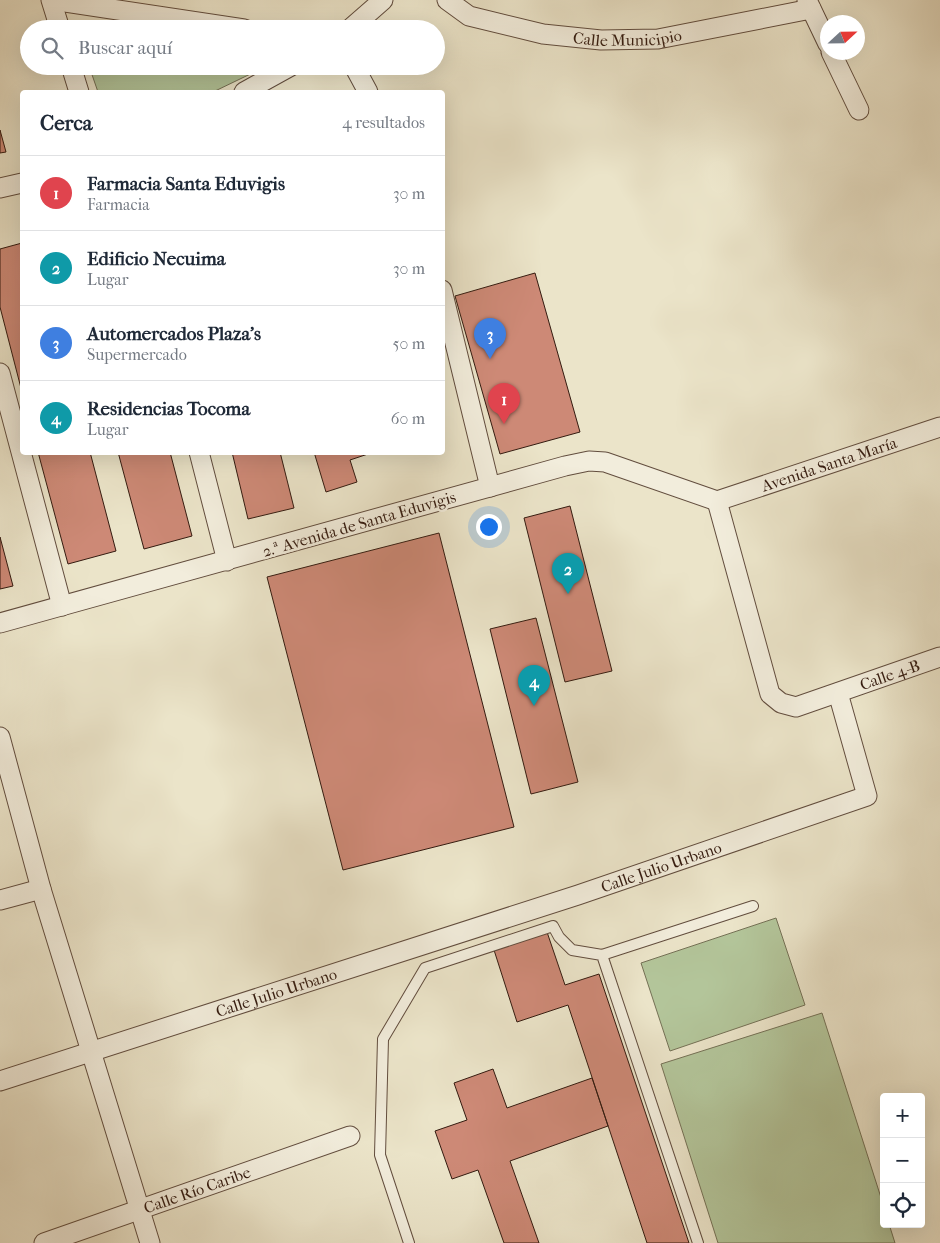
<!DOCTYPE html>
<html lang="es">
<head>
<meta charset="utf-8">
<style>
	:root { --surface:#fff; --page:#f2f2f3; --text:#1f2937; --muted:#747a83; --line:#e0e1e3; --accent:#1a73e8 }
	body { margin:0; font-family:"IM FELL French Canon",serif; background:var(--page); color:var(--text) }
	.controls { position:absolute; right:15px; bottom:15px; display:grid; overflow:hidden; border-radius:5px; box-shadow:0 5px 20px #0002 }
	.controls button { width:45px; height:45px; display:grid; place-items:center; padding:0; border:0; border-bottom:1px solid var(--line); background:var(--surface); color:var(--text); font:25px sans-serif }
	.compass { position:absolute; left:820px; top:15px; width:45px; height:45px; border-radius:50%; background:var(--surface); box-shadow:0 5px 20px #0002; rotate:68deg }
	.you { position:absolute; left:488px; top:526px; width:18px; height:18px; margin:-12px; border:4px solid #fff; border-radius:50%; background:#1a73e8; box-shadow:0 0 0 8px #1a73e833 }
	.badge { display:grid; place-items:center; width:32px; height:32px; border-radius:50%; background:var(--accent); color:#fff; font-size:16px; font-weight:700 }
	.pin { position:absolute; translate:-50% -41px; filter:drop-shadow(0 1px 2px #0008) }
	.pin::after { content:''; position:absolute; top:26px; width:18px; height:15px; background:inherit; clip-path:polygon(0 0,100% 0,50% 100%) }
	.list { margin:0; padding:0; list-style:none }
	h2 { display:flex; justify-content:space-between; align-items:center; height:65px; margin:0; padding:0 20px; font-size:21px }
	h2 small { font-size:16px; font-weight:400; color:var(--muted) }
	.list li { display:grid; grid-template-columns:32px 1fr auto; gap:15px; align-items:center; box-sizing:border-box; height:75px; padding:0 20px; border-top:1px solid var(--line) }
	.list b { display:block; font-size:19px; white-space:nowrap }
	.list p { margin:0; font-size:16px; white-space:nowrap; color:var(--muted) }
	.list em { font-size:16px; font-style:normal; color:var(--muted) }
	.icon { flex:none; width:28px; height:28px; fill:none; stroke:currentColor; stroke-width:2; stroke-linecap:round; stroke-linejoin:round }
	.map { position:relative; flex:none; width:940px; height:1243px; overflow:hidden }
	.search { position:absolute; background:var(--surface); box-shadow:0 5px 20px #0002; left:20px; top:20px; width:425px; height:55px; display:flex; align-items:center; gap:12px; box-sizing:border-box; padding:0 18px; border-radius:28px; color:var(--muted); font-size:19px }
	.panel { position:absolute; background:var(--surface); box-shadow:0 5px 20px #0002; left:20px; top:90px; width:425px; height:365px; border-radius:5px }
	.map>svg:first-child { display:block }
	.green { fill:#b3c59a; stroke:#747055 }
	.building { fill:#cd8976; stroke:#341b10 }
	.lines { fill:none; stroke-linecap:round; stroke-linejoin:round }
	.service-casing { stroke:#624d3e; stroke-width:12 }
	.minor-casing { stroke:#624d3e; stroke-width:21 }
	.service { stroke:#f2eddc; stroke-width:10 }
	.minor { stroke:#f2eddc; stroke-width:19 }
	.labels { text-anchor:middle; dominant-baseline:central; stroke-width:5; stroke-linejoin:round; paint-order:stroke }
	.street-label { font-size:16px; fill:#341b10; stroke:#f2eddc }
</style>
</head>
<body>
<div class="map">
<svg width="940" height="1243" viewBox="0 0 940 1243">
	<rect width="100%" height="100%" fill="#ebe4c9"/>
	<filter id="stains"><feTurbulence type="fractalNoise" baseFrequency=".004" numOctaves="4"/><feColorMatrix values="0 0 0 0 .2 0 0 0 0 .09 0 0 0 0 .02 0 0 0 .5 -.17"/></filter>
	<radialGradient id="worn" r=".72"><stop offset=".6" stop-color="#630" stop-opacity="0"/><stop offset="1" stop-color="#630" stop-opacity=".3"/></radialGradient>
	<path class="green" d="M89 66H267L213 92H98Z
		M776 918 805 1005 670 1051 641 963Z
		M822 1013 884 1207V1224H889L895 1243H718L661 1064Z"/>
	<path class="building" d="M0 130 6 152 0 153Z
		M22 243V392L0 307V249Z
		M535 273 580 432 500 454 455 296Z
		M38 452H90L116 551 68 564Z
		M118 452H170L192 536 144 549Z
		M232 452H280L294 508 248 519Z
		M314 452H374L350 460 357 482 326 492Z
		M570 506 612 671 565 682 524 518Z
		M439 533 514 827 343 870 267 577Z
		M0 537 13 586 0 589Z
		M536 618 578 782 531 794 490 629Z
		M547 932 565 985 599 974 689 1243H647L568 1005 517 1022 494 950Z
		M493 1069 507 1108 592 1078 608 1126 510 1161 539 1243H504L478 1170 452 1179 435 1131 467 1120 454 1083Z"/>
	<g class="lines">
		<g class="service-casing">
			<path id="service" d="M602 955 698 1243
				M409 1243 380 1155 383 1039 425 968 553 926 559 937 572 950 602 955 753 906"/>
		</g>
		<g class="minor-casing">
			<g id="minor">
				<path d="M51 0 60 29"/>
				<path d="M52 0 244 29"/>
				<path id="s1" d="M447 0 469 16 543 34 601 40 658 39 811 9"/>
				<path d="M807 0 828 44"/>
				<path d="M350 29 383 0"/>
				<path d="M831 52 859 110"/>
				<path d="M71 66 79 92"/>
				<path d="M354 66 368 92"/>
				<path d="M244 92 291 66"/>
				<path d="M0 188 22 183"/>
				<path d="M442 290 490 487"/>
				<path d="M0 373 62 606"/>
				<path d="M199 452 227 561"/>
				<path id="s2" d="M717 501 770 694 781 703 796 707 940 657"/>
				<path id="s3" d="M717 501 940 427"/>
				<path d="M0 623 565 466 589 461 605 462 717 501"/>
				<path d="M0 737 41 889 150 1243"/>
				<path d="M0 900 41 889"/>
				<path id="s4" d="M0 1081 578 895 867 796 838 693"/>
				<path id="s5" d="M44 1243 350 1136"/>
			</g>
		</g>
		<use href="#service" class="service"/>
		<use href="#minor" class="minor"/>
	</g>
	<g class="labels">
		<g class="street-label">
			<text stroke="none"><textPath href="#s1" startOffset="188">Calle Municipio</textPath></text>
			<text stroke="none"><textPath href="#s3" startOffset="118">Avenida Santa María</textPath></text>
			<text transform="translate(359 524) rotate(-16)">2.ª Avenida de Santa Eduvigis</text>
			<text stroke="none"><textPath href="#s2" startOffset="329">Calle 4-B</textPath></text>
			<text stroke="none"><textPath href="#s4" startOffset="695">Calle Julio Urbano</textPath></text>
			<text stroke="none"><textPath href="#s4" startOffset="290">Calle Julio Urbano</textPath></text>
			<text stroke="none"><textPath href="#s5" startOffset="162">Calle Río Caribe</textPath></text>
		</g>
	</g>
	<rect width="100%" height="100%" filter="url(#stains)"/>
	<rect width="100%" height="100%" fill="url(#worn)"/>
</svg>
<div class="controls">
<button>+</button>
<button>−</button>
<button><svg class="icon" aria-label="locate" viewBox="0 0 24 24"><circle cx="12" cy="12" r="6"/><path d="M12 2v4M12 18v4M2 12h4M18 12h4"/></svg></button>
</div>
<svg class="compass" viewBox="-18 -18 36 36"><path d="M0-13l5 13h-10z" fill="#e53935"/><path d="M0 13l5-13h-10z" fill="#747a83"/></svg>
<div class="you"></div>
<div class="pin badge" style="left:504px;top:424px;background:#e0444e">1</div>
<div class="pin badge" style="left:568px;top:594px;background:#0f9aa8">2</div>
<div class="pin badge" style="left:490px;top:359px;background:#3f7fe0">3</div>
<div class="pin badge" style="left:534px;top:706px;background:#0f9aa8">4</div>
<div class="search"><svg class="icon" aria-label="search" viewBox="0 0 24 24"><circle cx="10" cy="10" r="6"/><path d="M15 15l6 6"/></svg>Buscar aquí</div>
<section class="panel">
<h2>Cerca<small>4 resultados</small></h2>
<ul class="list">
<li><span class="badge" style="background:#e0444e">1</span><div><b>Farmacia Santa Eduvigis</b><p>Farmacia</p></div><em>30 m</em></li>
<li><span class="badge" style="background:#0f9aa8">2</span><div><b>Edificio Necuima</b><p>Lugar</p></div><em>30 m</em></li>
<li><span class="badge" style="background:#3f7fe0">3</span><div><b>Automercados Plaza's</b><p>Supermercado</p></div><em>50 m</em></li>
<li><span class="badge" style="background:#0f9aa8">4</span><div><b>Residencias Tocoma</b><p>Lugar</p></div><em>60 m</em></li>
</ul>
</section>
</div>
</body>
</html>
